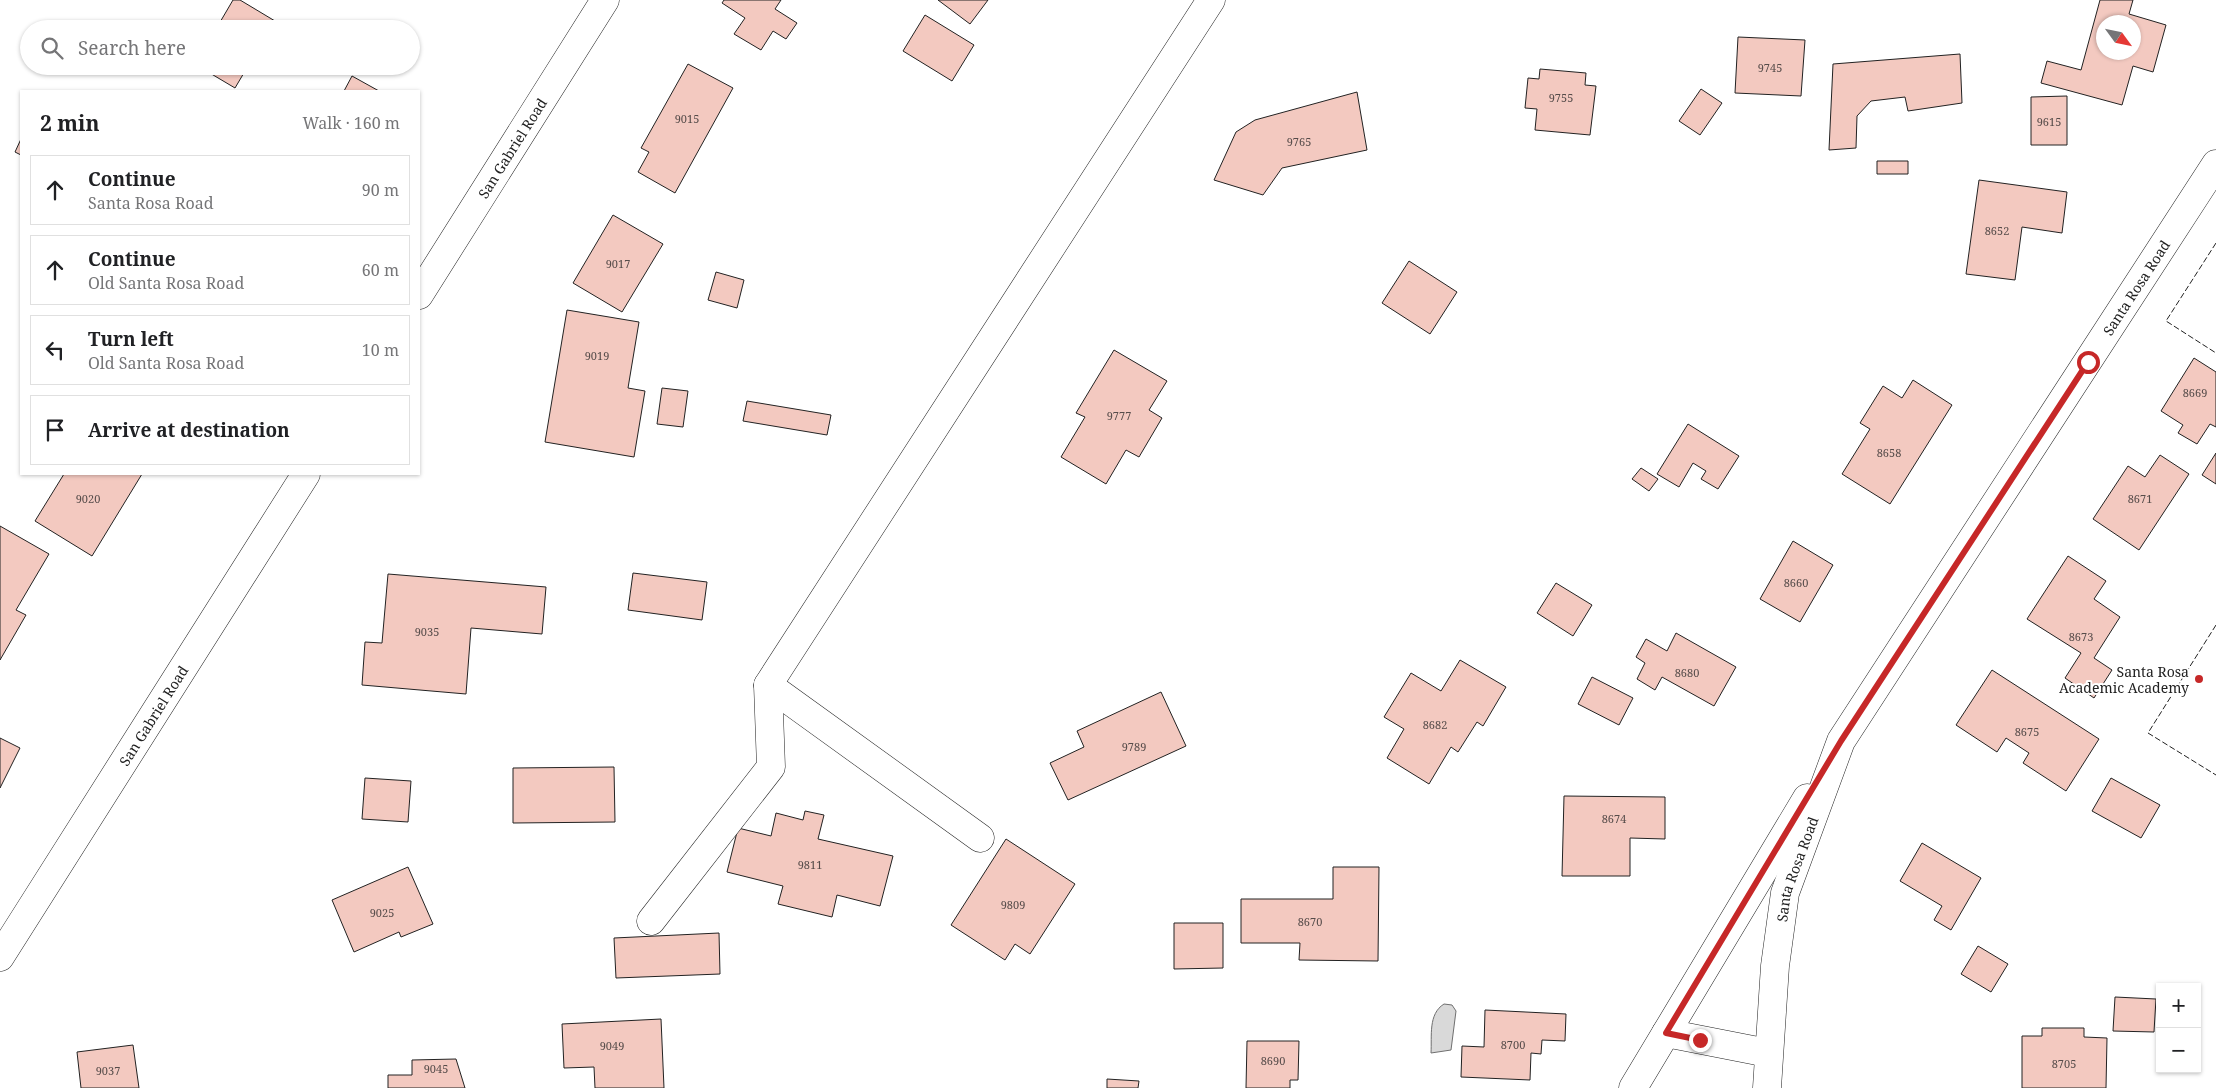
<!DOCTYPE html>
<html lang="en">
<head>
<meta charset="utf-8">
<style>
	:root { --surface:#fff; --page:#f2f2f2; --text:#202124; --muted:#757577; --line:#e0e0e0 }
	body { margin:0; font-family:"Noto Serif",serif; background:var(--page); color:var(--text) }
	.controls { position:absolute; right:15px; bottom:15px; display:grid; overflow:hidden; border-radius:0px; box-shadow:0 1px 4px #0004 }
	.controls button { width:45px; height:45px; display:grid; place-items:center; padding:0; border:0; border-bottom:1px solid var(--line); background:var(--surface); color:var(--text); font:25px sans-serif }
	.compass { position:absolute; left:2096px; top:15px; width:45px; height:45px; border-radius:50%; background:var(--surface); box-shadow:0 1px 4px #0004; rotate:123deg }
	.stop { position:absolute; width:15px; height:15px; margin:-11px; border:4px solid #c62828; border-radius:50%; background:#fff }
	.stop.end { background:#c62828; border-color:#fff; box-shadow:0 1px 5px #0008 }
	.list { margin:0; padding:0; list-style:none }
	h2 { display:flex; justify-content:space-between; align-items:center; height:65px; margin:0; padding:0 20px; font-size:21px }
	h2 small { font-size:16px; font-weight:400; color:var(--muted) }
	.list li { display:grid; grid-template-columns:32px 1fr auto; gap:15px; align-items:center; box-sizing:border-box; height:70px; margin:0 10px 10px; padding:0 10px; border:1px solid var(--line); border-radius:0px }
	.list b { display:block; font-size:19px; white-space:nowrap }
	.list p { margin:0; font-size:16px; white-space:nowrap; color:var(--muted) }
	.list em { font-size:16px; font-style:normal; color:var(--muted) }
	.icon { flex:none; width:28px; height:28px; fill:none; stroke:currentColor; stroke-width:2; stroke-linecap:round; stroke-linejoin:round }
	.map { position:relative; flex:none; width:2216px; height:1088px; overflow:hidden }
	.search { position:absolute; background:var(--surface); box-shadow:0 1px 4px #0004; left:20px; top:20px; width:400px; height:55px; display:flex; align-items:center; gap:12px; box-sizing:border-box; padding:0 18px; border-radius:28px; color:var(--muted); font-size:19px }
	.panel { position:absolute; background:var(--surface); box-shadow:0 1px 4px #0004; left:20px; top:90px; width:400px; height:385px; border-radius:0px }
	.map>svg:first-child { display:block }
	.water { fill:#d9d9d9; stroke:#6f6f6f }
	.building { fill:#f3c9c0; stroke:#222; fill-rule:evenodd }
	.lines { fill:none; stroke-linecap:round; stroke-linejoin:round }
	.minor-casing { stroke:#222; stroke-width:29 }
	.minor { stroke:#fff; stroke-width:28 }
	.fence { stroke:#222; stroke-width:1; stroke-dasharray:6 2.5; stroke-linecap:butt }
	.route { stroke:#c62828; stroke-width:6 }
	.poi-dot { fill:#c62828; stroke:#fff; stroke-width:2 }
	.labels { text-anchor:middle; dominant-baseline:central; stroke-width:4; stroke-linejoin:round; paint-order:stroke }
	.number-label { font-size:11px; fill:#564c4a }
	.street-label { font-size:14px; fill:#222; stroke:#fff }
	.poi-label { font-size:14px; fill:#222; stroke:#fff; text-anchor:end }
</style>
</head>
<body>
<div class="map">
<svg width="2216" height="1088" viewBox="0 0 2216 1088">
	<rect width="100%" height="100%" fill="#fff"/>
	<path class="water" d="M1444 1004 1452 1005 1456 1011 1451 1050 1431 1053C1432 1036 1428 1014 1444 1004Z"/>
	<path class="building" d="M233 0H240L275 21 270 29H216Z
		M724 0H781L775 9 797 23 786 39 773 31 761 50 734 34 745 18 722 3Z
		M938 0H988L970 24Z
		M2100 0H2133L2129 14 2166 25 2153 72 2133 66 2122 105 2041 83 2047 61 2081 70ZM2104 22H2134V52H2104Z
		M925 15 974 45 952 81 903 51Z
		M1738 37 1805 40 1801 96 1735 93Z
		M1960 54 1962 103 1908 111 1905 97 1871 101 1857 116 1856 148 1829 150 1833 64Z
		M688 64 733 88 675 193 638 172 649 152 641 148Z
		M198 66H248L235 88Z
		M1540 69 1586 73 1585 85 1596 86 1590 135 1535 130 1537 109 1525 108 1528 78 1539 79Z
		M352 76 379 91H344Z
		M1701 89 1722 103 1700 135 1679 121Z
		M1357 92 1367 150 1282 168 1263 195 1214 180 1236 132 1255 120Z
		M2067 96V145H2031V97Z
		M21 139V155L15 152Z
		M1877 161H1908V174H1877Z
		M1979 180 2067 192 2062 233 2022 227 2015 280 1966 274Z
		M613 215 663 244 622 312 573 283Z
		M1409 261 1457 292 1430 334 1382 303Z
		M716 272 744 280 737 308 708 300Z
		M567 310 639 322 628 388 645 391 634 457 545 442Z
		M1114 350 1167 381 1149 410 1162 418 1139 457 1126 450 1106 484 1061 457 1085 417 1076 413Z
		M2194 358 2216 372V427L2210 424 2197 444 2178 433 2183 425 2161 411Z
		M1913 380 1952 405 1890 504 1842 474 1870 429 1860 423 1883 386 1902 398Z
		M662 388 688 391 683 427 657 424Z
		M747 401 831 415 827 435 743 421Z
		M1688 424 1739 456 1718 489 1701 479 1706 471 1693 463 1679 487 1657 474Z
		M2216 453V484L2202 475Z
		M2160 455 2189 474 2139 550 2093 519 2128 466 2145 477Z
		M1641 468 1658 479 1649 491 1632 479Z
		M64 474H142L92 556 35 521Z
		M0 526 49 554 16 610 26 615 0 660Z
		M1793 541 1833 565 1800 622 1760 599Z
		M2068 556 2106 581 2094 599 2120 617 2094 658 2112 670 2094 698 2065 678 2081 653 2027 619Z
		M633 573 707 582 702 620 628 610Z
		M388 574 546 587 542 634 471 628 466 694 362 685 365 642 382 643Z
		M1556 583 1592 605 1573 636 1537 613Z
		M1676 633 1736 667 1714 706 1662 677 1655 690 1637 679 1645 663 1636 657 1646 639 1667 651Z
		M1460 660 1506 687 1483 726 1477 722 1458 752 1451 747 1429 784 1387 758 1404 729 1384 717 1411 673 1441 691Z
		M1992 670 2099 739 2066 791 2023 763 2029 753 2006 738 1997 752 1956 725Z
		M1592 677 1633 698 1619 725 1578 704Z
		M1161 692 1186 746 1068 800 1050 763 1084 747 1077 731Z
		M0 738 20 748 0 788Z
		M614 767 615 822 513 823V768Z
		M365 778 411 781 408 822 362 819Z
		M2111 778 2160 805 2141 838 2092 811Z
		M1564 796 1665 797V839L1630 838V876H1562Z
		M805 811 824 815 818 839 893 856 880 906 837 895 832 917 778 904 783 886 727 872 738 828 771 836 776 813 803 820Z
		M1006 839 1075 884 1030 954 1015 944 1005 960 951 925Z
		M1922 843 1981 878 1951 930 1934 920 1942 906 1900 881Z
		M408 867 433 924 401 937 399 932 354 952 332 900Z
		M1333 867H1379L1378 961 1299 960 1300 943H1241V899H1333Z
		M1174 923H1223V968L1174 969Z
		M719 933 720 974 616 978 614 938Z
		M1978 946 2008 964 1991 992 1961 974Z
		M2115 997 2156 999 2154 1032 2113 1031Z
		M1485 1010 1566 1014 1565 1041 1542 1040 1541 1054 1531 1053 1530 1080 1461 1077 1462 1046 1484 1047Z
		M661 1019 664 1088H595L594 1067 564 1068 562 1024Z
		M2042 1028H2084V1037L2107 1038 2106 1088H2022V1036H2042Z
		M1247 1041H1299L1298 1080H1290V1088H1246Z
		M133 1045 139 1088H81L77 1052Z
		M456 1059 465 1088H388V1075H412V1060Z
		M1107 1079 1139 1081 1138 1088H1107Z"/>
	<g class="lines">
		<g class="minor-casing">
			<g id="minor">
				<path id="s1" d="M419 295 605 0"/>
				<path d="M768 685 980 838"/>
				<path d="M651 921 771 767 768 685 1211 0"/>
				<path id="s2" d="M0 957 306 474"/>
				<path d="M1666 1033 1768 1053"/>
				<path d="M1633 1088 1807 798"/>
				<path id="s3" d="M1767 1088 1775 966 1785 893 1841 741 2216 164"/>
			</g>
		</g>
		<use href="#minor" class="minor"/>
		<path class="fence" d="M2216 243 2166 321 2216 353
			M2216 625 2148 733 2216 775"/>
	</g>
	<g class="lines">
		<path class="route" d="M1700 1040 1666 1033 1841 741 2088 362"/>
	</g>
	<circle class="poi-dot" cx="2199" cy="679" r="5"/>
	<g class="labels">
		<g class="number-label">
			<text x="1770" y="67">9745</text>
			<text x="1561" y="97">9755</text>
			<text x="687" y="118">9015</text>
			<text x="2049" y="121">9615</text>
			<text x="1299" y="141">9765</text>
			<text x="1997" y="230">8652</text>
			<text x="618" y="263">9017</text>
			<text x="597" y="355">9019</text>
			<text x="2195" y="392">8669</text>
			<text x="1119" y="415">9777</text>
			<text x="1889" y="452">8658</text>
			<text x="88" y="498">9020</text>
			<text x="2140" y="498">8671</text>
			<text x="1796" y="582">8660</text>
			<text x="427" y="631">9035</text>
			<text x="2081" y="636">8673</text>
			<text x="1687" y="672">8680</text>
			<text x="1435" y="724">8682</text>
			<text x="2027" y="731">8675</text>
			<text x="1134" y="746">9789</text>
			<text x="1614" y="818">8674</text>
			<text x="810" y="864">9811</text>
			<text x="1013" y="904">9809</text>
			<text x="382" y="912">9025</text>
			<text x="1310" y="921">8670</text>
			<text x="1513" y="1044">8700</text>
			<text x="612" y="1045">9049</text>
			<text x="1273" y="1060">8690</text>
			<text x="2064" y="1063">8705</text>
			<text x="436" y="1068">9045</text>
			<text x="108" y="1070">9037</text>
		</g>
		<g class="street-label">
			<text stroke="none"><textPath href="#s1" startOffset="174">San Gabriel Road</textPath></text>
			<text stroke="none"><textPath href="#s3" startOffset="899">Santa Rosa Road</textPath></text>
			<text stroke="none"><textPath href="#s2" startOffset="286">San Gabriel Road</textPath></text>
			<text stroke="none"><textPath href="#s3" startOffset="222">Santa Rosa Road</textPath></text>
		</g>
		<g class="poi-label">
			<text x="2189" y="671">Santa Rosa<tspan x="2189" dy="16">Academic Academy</tspan></text>
		</g>
	</g>
</svg>
<div class="controls">
<button>+</button>
<button>−</button>
</div>
<svg class="compass" viewBox="-18 -18 36 36"><path d="M0-13l5 13h-10z" fill="#e53935"/><path d="M0 13l5-13h-10z" fill="#757577"/></svg>
<div class="stop" style="left:2088px;top:362px"></div>
<div class="stop end" style="left:1700px;top:1040px"></div>
<div class="search"><svg class="icon" aria-label="search" viewBox="0 0 24 24"><circle cx="10" cy="10" r="6"/><path d="M15 15l6 6"/></svg>Search here</div>
<section class="panel">
<h2>2 min<small>Walk · 160 m</small></h2>
<ul class="list">
<li><svg class="icon" aria-label="ahead" viewBox="0 0 24 24"><path d="M12 20V5M6 11l6-6 6 6"/></svg><div><b>Continue</b><p>Santa Rosa Road</p></div><em>90 m</em></li>
<li><svg class="icon" aria-label="ahead" viewBox="0 0 24 24"><path d="M12 20V5M6 11l6-6 6 6"/></svg><div><b>Continue</b><p>Old Santa Rosa Road</p></div><em>60 m</em></li>
<li><svg class="icon" aria-label="left" viewBox="0 0 24 24"><path d="M17 20v-9H6M10 6l-5 5 5 5"/></svg><div><b>Turn left</b><p>Old Santa Rosa Road</p></div><em>10 m</em></li>
<li><svg class="icon" aria-label="arrive" viewBox="0 0 24 24"><path d="M6 21V4h12l-3 4 3 4H6"/></svg><div><b>Arrive at destination</b></div></li>
</ul>
</section>
</div>
</body>
</html>
